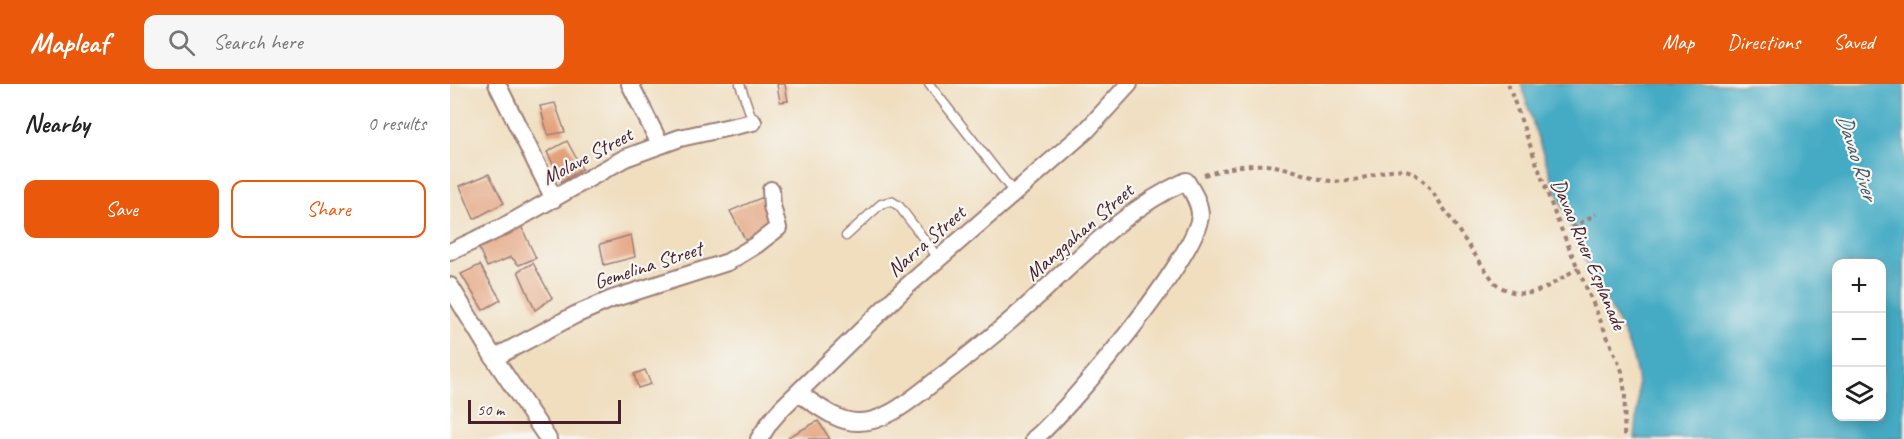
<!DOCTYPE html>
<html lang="en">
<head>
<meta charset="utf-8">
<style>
	:root { --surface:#fff; --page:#f6f6f6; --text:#222; --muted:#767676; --line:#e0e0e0; --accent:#ea580c }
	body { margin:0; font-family:Caveat,sans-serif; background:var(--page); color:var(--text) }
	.controls { position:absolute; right:18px; bottom:18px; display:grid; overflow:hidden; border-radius:12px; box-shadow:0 3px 15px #0003 }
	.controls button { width:54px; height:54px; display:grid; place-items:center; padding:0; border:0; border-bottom:2px solid var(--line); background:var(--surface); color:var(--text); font:30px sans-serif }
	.scale { position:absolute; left:18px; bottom:15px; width:153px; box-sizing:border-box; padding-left:6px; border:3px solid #4a1f2b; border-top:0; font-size:16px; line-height:21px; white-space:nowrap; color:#4a1f2b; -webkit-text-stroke:4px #f6f6f2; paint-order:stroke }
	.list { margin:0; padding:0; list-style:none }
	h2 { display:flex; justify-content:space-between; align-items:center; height:78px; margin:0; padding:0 24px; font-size:26px }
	h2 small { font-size:20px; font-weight:400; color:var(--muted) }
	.actions { display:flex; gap:12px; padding:18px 24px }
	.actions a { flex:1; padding:14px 0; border:2px solid var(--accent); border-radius:12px; text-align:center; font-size:21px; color:var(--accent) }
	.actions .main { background:var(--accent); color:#fff }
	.icon { flex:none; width:33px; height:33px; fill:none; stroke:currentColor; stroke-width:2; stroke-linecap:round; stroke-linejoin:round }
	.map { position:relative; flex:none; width:1454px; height:355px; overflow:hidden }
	header { display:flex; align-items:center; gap:36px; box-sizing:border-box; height:84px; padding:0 30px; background:var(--accent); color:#fff }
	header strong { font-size:28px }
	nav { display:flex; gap:33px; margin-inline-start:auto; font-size:21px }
	.search { width:420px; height:54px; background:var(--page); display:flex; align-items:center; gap:15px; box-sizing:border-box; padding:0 21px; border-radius:12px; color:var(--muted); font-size:22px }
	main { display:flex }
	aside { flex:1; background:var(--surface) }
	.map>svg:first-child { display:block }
	.water { fill:#44abc4; stroke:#476578; stroke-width:1.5; fill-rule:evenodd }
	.building { fill:#e4a079 }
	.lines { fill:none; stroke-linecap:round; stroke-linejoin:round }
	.service-casing { stroke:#9d7e75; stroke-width:11 }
	.minor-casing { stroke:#9d7e75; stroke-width:20 }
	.path { stroke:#9d7e75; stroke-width:4; stroke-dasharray:4.5 4.5; stroke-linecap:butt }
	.service { stroke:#fff; stroke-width:8 }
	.minor { stroke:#fff; stroke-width:16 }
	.labels { text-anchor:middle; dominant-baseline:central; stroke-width:4.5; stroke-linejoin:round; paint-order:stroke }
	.street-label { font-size:21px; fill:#4a1f2b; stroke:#f6f6f2 }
	.water-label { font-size:22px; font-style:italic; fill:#485768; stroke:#f6f6f2 }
</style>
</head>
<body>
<header>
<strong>Mapleaf</strong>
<div class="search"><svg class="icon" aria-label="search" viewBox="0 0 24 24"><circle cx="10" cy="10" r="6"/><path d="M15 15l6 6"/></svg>Search here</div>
<nav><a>Map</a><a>Directions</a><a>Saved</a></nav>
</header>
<main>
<aside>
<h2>Nearby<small>0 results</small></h2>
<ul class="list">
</ul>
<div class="actions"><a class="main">Save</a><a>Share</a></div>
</aside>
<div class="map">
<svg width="1454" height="355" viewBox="0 0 1454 355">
	<rect width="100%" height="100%" fill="#f6f6f2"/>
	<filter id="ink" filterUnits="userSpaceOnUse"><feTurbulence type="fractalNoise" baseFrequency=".0167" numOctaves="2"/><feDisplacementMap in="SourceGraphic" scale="12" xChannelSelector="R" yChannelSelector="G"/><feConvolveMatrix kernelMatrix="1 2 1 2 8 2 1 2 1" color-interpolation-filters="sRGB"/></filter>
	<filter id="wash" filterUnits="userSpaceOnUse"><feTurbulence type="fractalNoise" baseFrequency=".008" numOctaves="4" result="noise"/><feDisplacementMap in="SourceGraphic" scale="24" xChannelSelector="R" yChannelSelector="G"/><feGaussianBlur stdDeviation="1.35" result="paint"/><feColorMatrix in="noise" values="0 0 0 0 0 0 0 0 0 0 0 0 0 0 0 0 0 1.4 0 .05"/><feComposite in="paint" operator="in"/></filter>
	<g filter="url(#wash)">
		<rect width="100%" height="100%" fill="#f0debf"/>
		<path class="water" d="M1071 0H1454V355H1185C1187 332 1191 305 1185 282 1176 246 1153 213 1137 179 1110 122 1089 61 1071 0ZM1386 180H1432V332H1386Z"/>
		<g id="blocks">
			<path class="building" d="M327 0H335L338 17 330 18Z
				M105 19 115 48 98 51 90 22Z
				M117 57 132 85 112 98 97 68Z
				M39 90 54 119 24 135 10 102Z
				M313 113 322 142 296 157 280 127Z
				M71 142 86 174 69 181 61 173 37 183 27 160Z
				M181 151 185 173 154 181 150 160Z
				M83 179 102 214 85 226 68 187Z
				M30 181 51 216 33 226 11 190Z
				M195 286 201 300 188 304 184 290Z
				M368 337 380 355H339L338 353Z"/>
		</g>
	</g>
	<g filter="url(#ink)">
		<use href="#blocks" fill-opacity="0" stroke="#9d7e75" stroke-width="1.5"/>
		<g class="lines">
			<g class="service-casing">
				<path id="service" d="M290 0 303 38
					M479 0 565 110
					M396 152 431 120 441 117 449 122 489 175"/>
			</g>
			<g class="minor-casing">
				<path id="minor" d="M47 0 104 115
					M180 0 210 60
					M0 168 53 143 175 74 230 54 303 38
					M0 202 44 274 98 355
					M44 274 125 231 162 215 278 178 306 161 328 144 322 122 321 106
					M348 309C366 320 387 339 409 338 438 338 465 312 488 295 519 271 550 247 579 220 629 175 674 125 736 97 742 107 750 119 750 131 748 171 618 327 584 355
					M309 355 320 338 332 324 456 203 637 46 679 0"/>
			</g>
			<path class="path" d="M1058 0 1106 133 1172 287 1175 310 1174 355
				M754 91C779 84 803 77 830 83 853 88 872 100 897 97 917 96 944 78 963 89 979 99 990 120 1001 135 1015 157 1030 178 1045 199 1078 223 1099 201 1128 184
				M1122 144 1146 130"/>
			<use href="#service" class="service"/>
			<use href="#minor" class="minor"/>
		</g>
	</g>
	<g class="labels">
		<g class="street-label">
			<text transform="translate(137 72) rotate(-28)">Molave Street</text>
			<text transform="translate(629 148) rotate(-41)">Manggahan Street</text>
			<text transform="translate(476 157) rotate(-41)">Narra Street</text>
			<text transform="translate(1139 170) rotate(67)">Davao River Esplanade</text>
			<text transform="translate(198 181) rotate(-18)">Gemelina Street</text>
		</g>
		<g class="water-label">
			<text transform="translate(1407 73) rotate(72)">Davao River</text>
		</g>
	</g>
</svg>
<div class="controls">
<button>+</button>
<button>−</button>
<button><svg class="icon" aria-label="layers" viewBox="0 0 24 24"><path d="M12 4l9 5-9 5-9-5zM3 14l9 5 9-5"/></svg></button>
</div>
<div class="scale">50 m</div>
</div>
</main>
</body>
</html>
